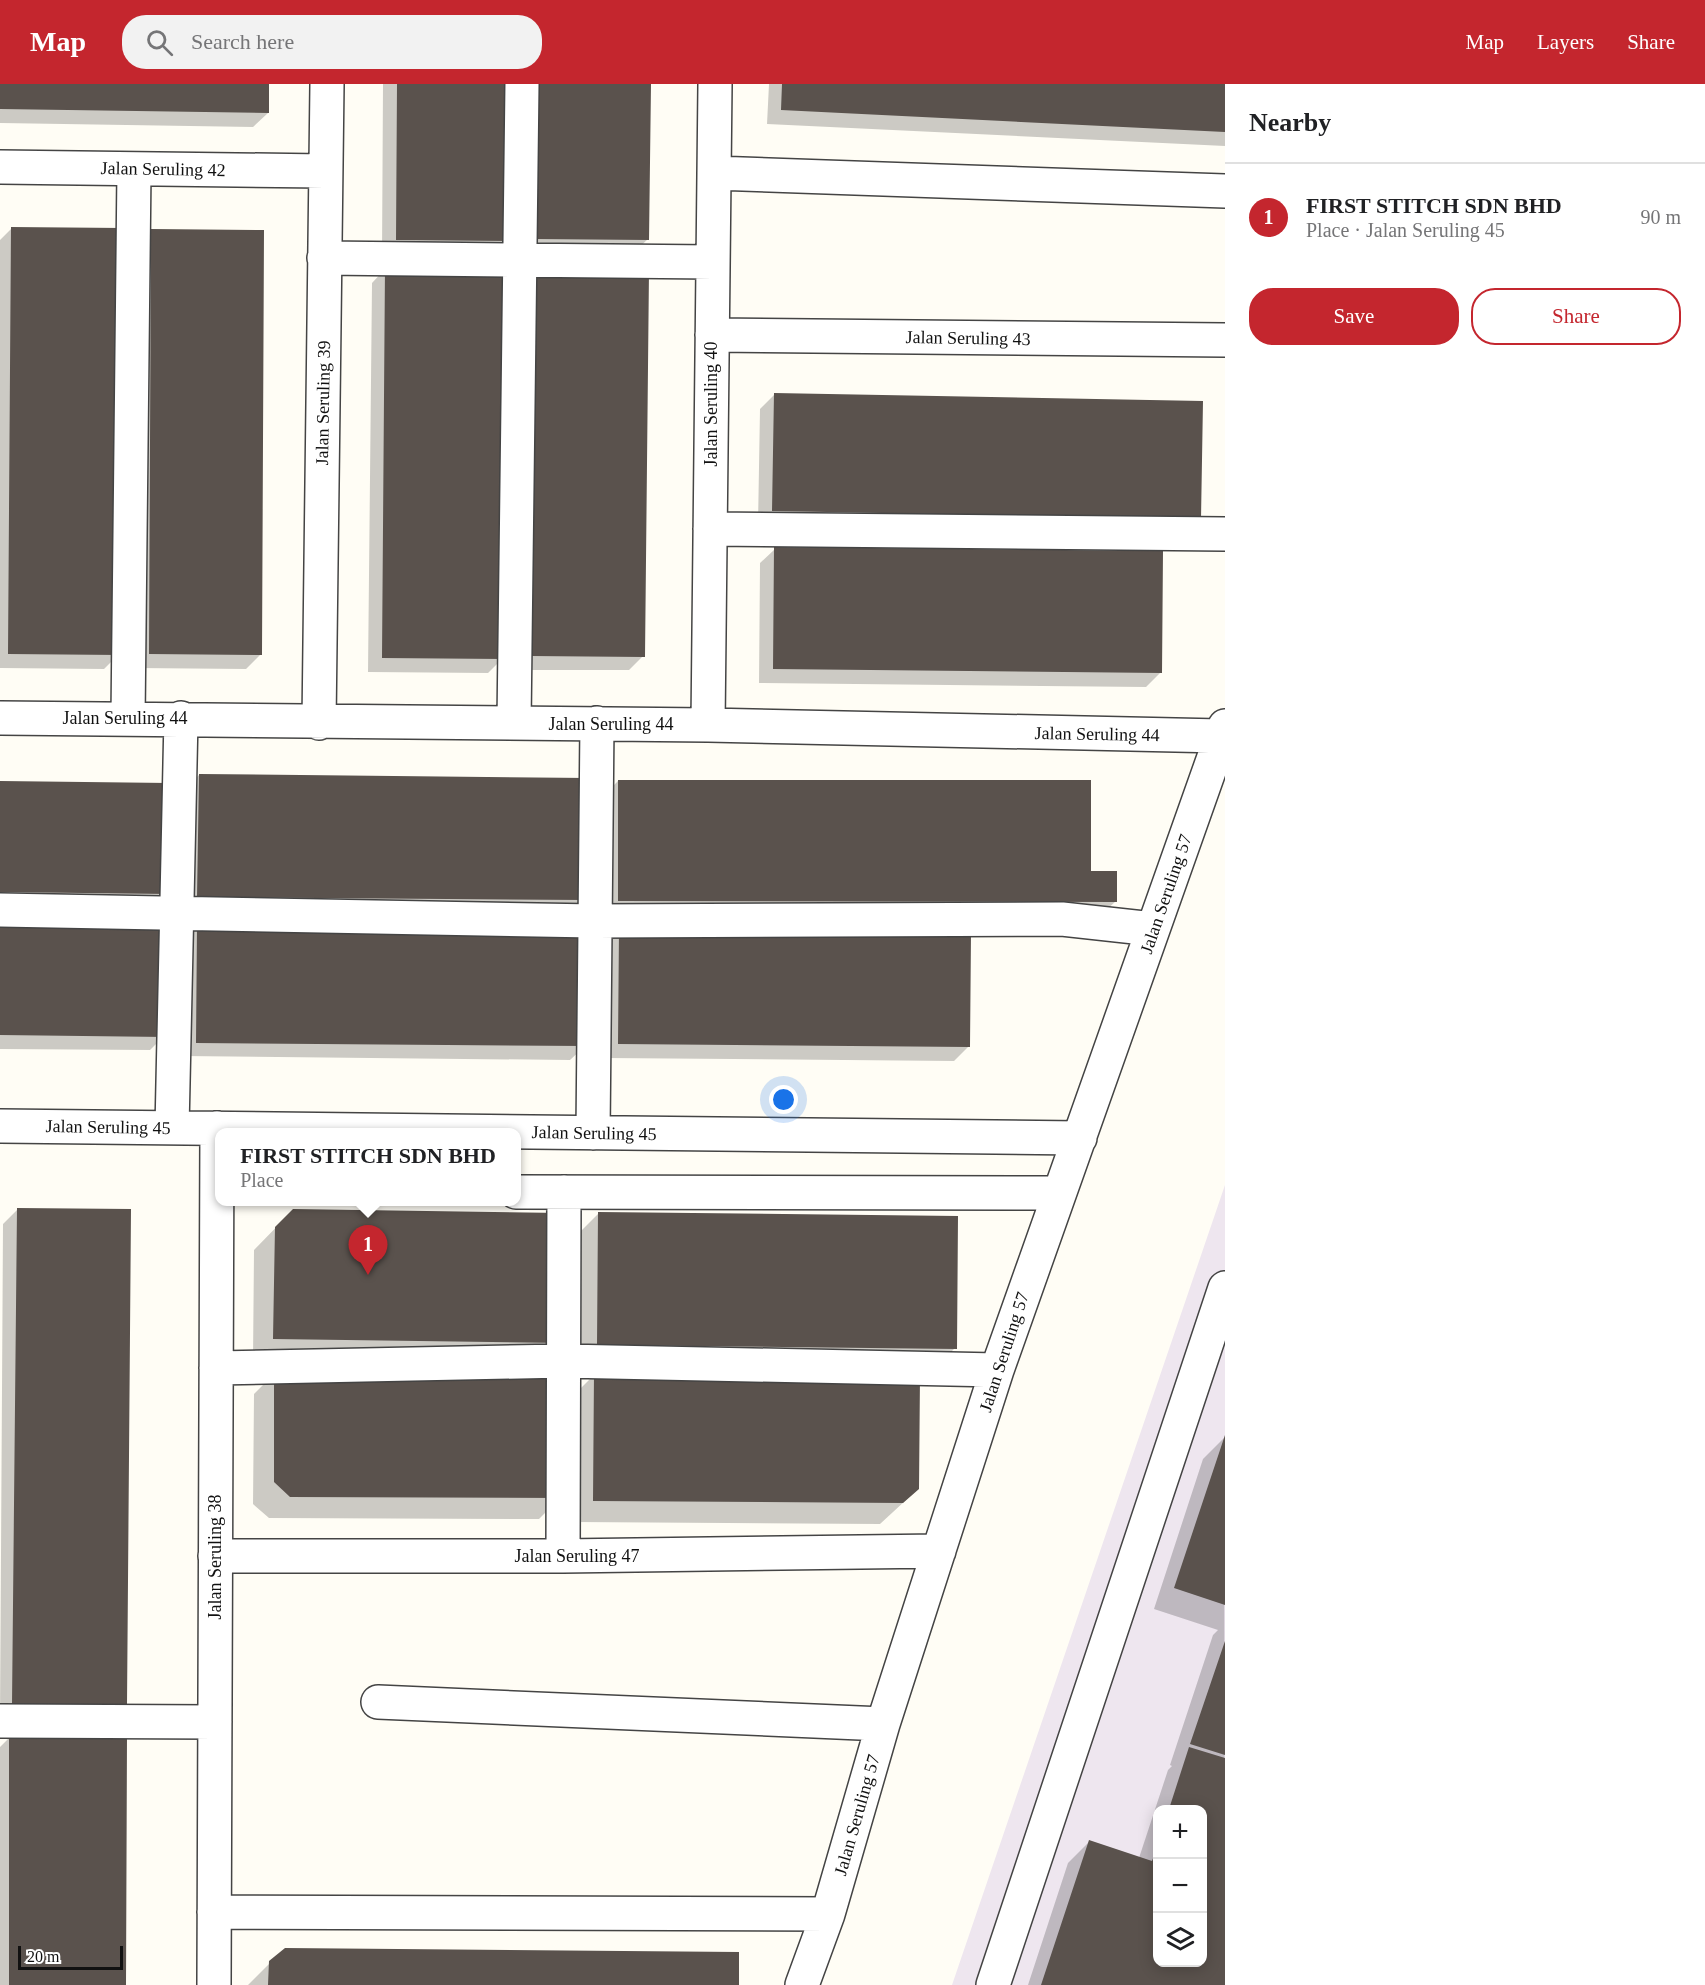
<!DOCTYPE html>
<html lang="en">
<head>
<meta charset="utf-8">
<style>
	:root { --surface:#fff; --page:#f2f2f2; --text:#202124; --muted:#757577; --line:#e0e0e0; --accent:#c4262e }
	body { margin:0; font-family:"Times New Roman",serif; background:var(--page); color:var(--text) }
	.controls { position:absolute; right:18px; bottom:18px; display:grid; overflow:hidden; border-radius:12px; box-shadow:0 3px 15px #0003 }
	.controls button { width:54px; height:54px; display:grid; place-items:center; padding:0; border:0; border-bottom:2px solid var(--line); background:var(--surface); color:var(--text); font:30px sans-serif }
	.scale { position:absolute; left:18px; bottom:15px; width:105px; box-sizing:border-box; padding-left:6px; border:3px solid #111; border-top:0; font-size:16px; line-height:21px; white-space:nowrap; color:#111; -webkit-text-stroke:4px #fff; paint-order:stroke }
	.you { position:absolute; left:784px; top:1016px; width:21px; height:21px; margin:-15px; border:4px solid #fff; border-radius:50%; background:#1a73e8; box-shadow:0 0 0 9px #1a73e833 }
	.badge { display:grid; place-items:center; width:39px; height:39px; border-radius:50%; background:var(--accent); color:#fff; font-size:20px; font-weight:700 }
	.pin { position:absolute; translate:-50% -50px; filter:drop-shadow(0 2px 3px #0008) }
	.pin::after { content:''; position:absolute; top:32px; width:21px; height:18px; background:inherit; clip-path:polygon(0 0,100% 0,50% 100%) }
	.popup { position:absolute; left:215px; top:1044px; width:306px; height:78px; box-sizing:border-box; display:grid; place-content:center; border-radius:12px; background:var(--surface); filter:drop-shadow(0 2px 4px #0005); font-size:20px; white-space:nowrap; color:var(--muted) }
	.popup b { font-size:22px; color:var(--text) }
	.popup::after { content:''; position:absolute; left:50%; top:100%; margin-left:-12px; border:12px solid transparent; border-top-color:var(--surface) }
	.list { margin:0; padding:0; list-style:none }
	h2 { display:flex; justify-content:space-between; align-items:center; height:78px; margin:0; padding:0 24px; font-size:26px }
	h2 small { font-size:20px; font-weight:400; color:var(--muted) }
	.list li { display:grid; grid-template-columns:39px 1fr auto; gap:18px; align-items:center; box-sizing:border-box; height:108px; padding:0 24px; border-top:2px solid var(--line) }
	.list b { display:block; font-size:22px; white-space:nowrap }
	.list p { margin:0; font-size:20px; white-space:nowrap; color:var(--muted) }
	.list em { font-size:20px; font-style:normal; color:var(--muted) }
	.actions { display:flex; gap:12px; padding:18px 24px }
	.actions a { flex:1; padding:14px 0; border:2px solid var(--accent); border-radius:24px; text-align:center; font-size:21px; color:var(--accent) }
	.actions .main { background:var(--accent); color:#fff }
	.icon { flex:none; width:33px; height:33px; fill:none; stroke:currentColor; stroke-width:2; stroke-linecap:round; stroke-linejoin:round }
	.map { position:relative; flex:none; width:1225px; height:1901px; overflow:hidden }
	header { display:flex; align-items:center; gap:36px; box-sizing:border-box; height:84px; padding:0 30px; background:var(--accent); color:#fff }
	header strong { font-size:28px }
	nav { display:flex; gap:33px; margin-inline-start:auto; font-size:21px }
	.search { width:420px; height:54px; background:var(--page); display:flex; align-items:center; gap:15px; box-sizing:border-box; padding:0 21px; border-radius:24px; color:var(--muted); font-size:22px }
	main { display:flex }
	aside { flex:1; background:var(--surface) }
	.map>svg:first-child { display:block }
	.industrial { fill:#eee6ef; fill-rule:evenodd }
	.shadow { fill:#0003; fill-rule:evenodd }
	.building { fill:#5a524d }
	.lines { fill:none; stroke-linecap:round; stroke-linejoin:round }
	.minor-casing { stroke:#444; stroke-width:36 }
	.minor { stroke:#fff; stroke-width:33 }
	.labels { text-anchor:middle; dominant-baseline:central; stroke-width:6; stroke-linejoin:round; paint-order:stroke }
	.street-label { font-size:18px; fill:#111; stroke:#fff }
</style>
</head>
<body>
<header>
<strong>Map</strong>
<div class="search"><svg class="icon" aria-label="search" viewBox="0 0 24 24"><circle cx="10" cy="10" r="6"/><path d="M15 15l6 6"/></svg>Search here</div>
<nav><a>Map</a><a>Layers</a><a>Share</a></nav>
</header>
<main>
<div class="map">
<svg width="1225" height="1901" viewBox="0 0 1225 1901">
	<rect width="100%" height="100%" fill="#fffdf5"/>
	<path class="industrial" d="M1225 1101V1901H952ZM1158 1726H1202V1878H1158Z"/>
	<path class="shadow" d="M0 0H268V29L253 43 0 39Z
		M383 0H508L507 156 493 171 382 170Z
		M649 0 648 155 633 169H522Z
		M769 0H1225V62L767 40Z
		M12 144 119 570 104 585 0 584V156Z
		M152 147 261 570 246 585 135 584 137 161Z
		M386 184 503 574 488 589 368 588 372 199Z
		M521 200 643 572 629 586H517Z
		M774 311 1199 434 758 441 760 325Z
		M775 465 1161 588 1146 603 759 599 760 479Z
		M199 691 585 815 571 830 183 826 185 706Z
		M618 697 1089 789 1116 817 1101 831H604V711Z
		M0 699 166 809 152 823 0 822Z
		M0 842 164 952 150 966 0 965Z
		M197 843 585 962 570 976 182 972 183 858Z
		M620 848 969 962 954 977 605 974V862Z
		M17 1126 126 1621 111 1635 0 1634 3 1140Z
		M293 1126 559 1259 538 1280 253 1276 254 1166Z
		M598 1130 955 1264 934 1285 576 1282 577 1151Z
		M275 1289 560 1414 539 1435 269 1434 253 1420 254 1310Z
		M595 1290 918 1405 880 1440 573 1438V1312Z
		M1224 1354 1225 1901H1028L1068 1779 1089 1758 1139 1774 1168 1686 1172 1682 1170 1681 1213 1551 1218 1546 1154 1525 1203 1375ZM1158 1726H1202V1878H1158Z
		M10 1653 124 1901H0V1663Z
		M270 1879 738 1901H248Z"/>
	<path class="building" d="M0 0H269V29L0 25Z
		M397 0H510L508 157 396 156Z
		M537 0H651L649 156 536 155Z
		M782 0H1225V48L781 26Z
		M11 143 123 144 120 571 8 570Z
		M151 145 264 146 262 571 149 570Z
		M385 183 508 184 504 575 382 574Z
		M535 185 649 186 645 573 531 572Z
		M774 309 1203 317 1201 435 772 427Z
		M774 463 1163 467 1162 589 773 585Z
		M199 690 588 694 587 816 197 813Z
		M618 696H1091V787H1117V818L618 817Z
		M0 697 169 699 168 810 0 808Z
		M0 840 166 842V953L0 951Z
		M197 842 587 845 586 962 196 959Z
		M619 846 971 849 970 963 618 960Z
		M17 1124 131 1125 127 1621 12 1620Z
		M293 1125 563 1129 561 1259 273 1255 275 1143Z
		M598 1128 958 1132 957 1265 597 1261Z
		M274 1287 562 1289V1414L290 1413 274 1398Z
		M594 1289 920 1291 919 1405 903 1419 593 1417Z
		M1225 1351V1521L1174 1504Z
		M1225 1557V1671L1190 1660Z
		M9 1651 127 1652 126 1901H9Z
		M1189 1663 1225 1674V1901H1041L1089 1756 1152 1777 1158 1761V1878H1203V1725H1169Z
		M285 1864 739 1868V1901H268L269 1877Z"/>
	<g class="lines">
		<g class="minor-casing">
			<path id="minor" d="M0 83 325 87
				M714 89 1225 107
				M324 174 713 178
				M712 251 1225 256
				M710 445 1225 450
				M0 634 708 641 1221 652
				M128 634 134 85
				M319 639 327 0
				M514 639 522 0
				M708 641 715 0
				M0 826 595 837 1062 835 1153 845
				M0 1042 1080 1054
				M172 1044 181 634
				M593 1049 597 639
				M516 1108 1058 1109
				M216 1284 564 1277 997 1286
				M215 1472H563L939 1467
				M563 1472 564 1108
				M378 1618 883 1640
				M0 1637 215 1638
				M214 1828 828 1830
				M214 1901 217 1044
				M802 1901 828 1830 883 1640 997 1286 1225 642
				M993 1901 1225 1204"/>
		</g>
		<use href="#minor" class="minor"/>
	</g>
	<g class="labels">
		<g class="street-label">
			<text transform="translate(163 85) rotate(1)">Jalan Seruling 42</text>
			<text transform="translate(968 254) rotate(1)">Jalan Seruling 43</text>
			<text transform="translate(323 319) rotate(-89)">Jalan Seruling 39</text>
			<text transform="translate(711 320) rotate(-90)">Jalan Seruling 40</text>
			<text x="125" y="634">Jalan Seruling 44</text>
			<text x="611" y="640">Jalan Seruling 44</text>
			<text transform="translate(1097 650) rotate(1)">Jalan Seruling 44</text>
			<text transform="translate(1166 810) rotate(-71)">Jalan Seruling 57</text>
			<text transform="translate(108 1043) rotate(1)">Jalan Seruling 45</text>
			<text transform="translate(594 1049) rotate(1)">Jalan Seruling 45</text>
			<text transform="translate(1004 1268) rotate(-72)">Jalan Seruling 57</text>
			<text x="577" y="1472">Jalan Seruling 47</text>
			<text transform="translate(215 1473) rotate(-90)">Jalan Seruling 38</text>
			<text transform="translate(857 1731) rotate(-74)">Jalan Seruling 57</text>
		</g>
	</g>
</svg>
<div class="controls">
<button>+</button>
<button>−</button>
<button><svg class="icon" aria-label="layers" viewBox="0 0 24 24"><path d="M12 4l9 5-9 5-9-5zM3 14l9 5 9-5"/></svg></button>
</div>
<div class="scale">20 m</div>
<div class="you"></div>
<div class="pin badge" style="left:368px;top:1191px">1</div>
<div class="popup"><b>FIRST STITCH SDN BHD</b>Place</div>
</div>
<aside>
<h2>Nearby<small></small></h2>
<ul class="list">
<li><span class="badge">1</span><div><b>FIRST STITCH SDN BHD</b><p>Place · Jalan Seruling 45</p></div><em>90 m</em></li>
</ul>
<div class="actions"><a class="main">Save</a><a>Share</a></div>
</aside>
</main>
</body>
</html>
